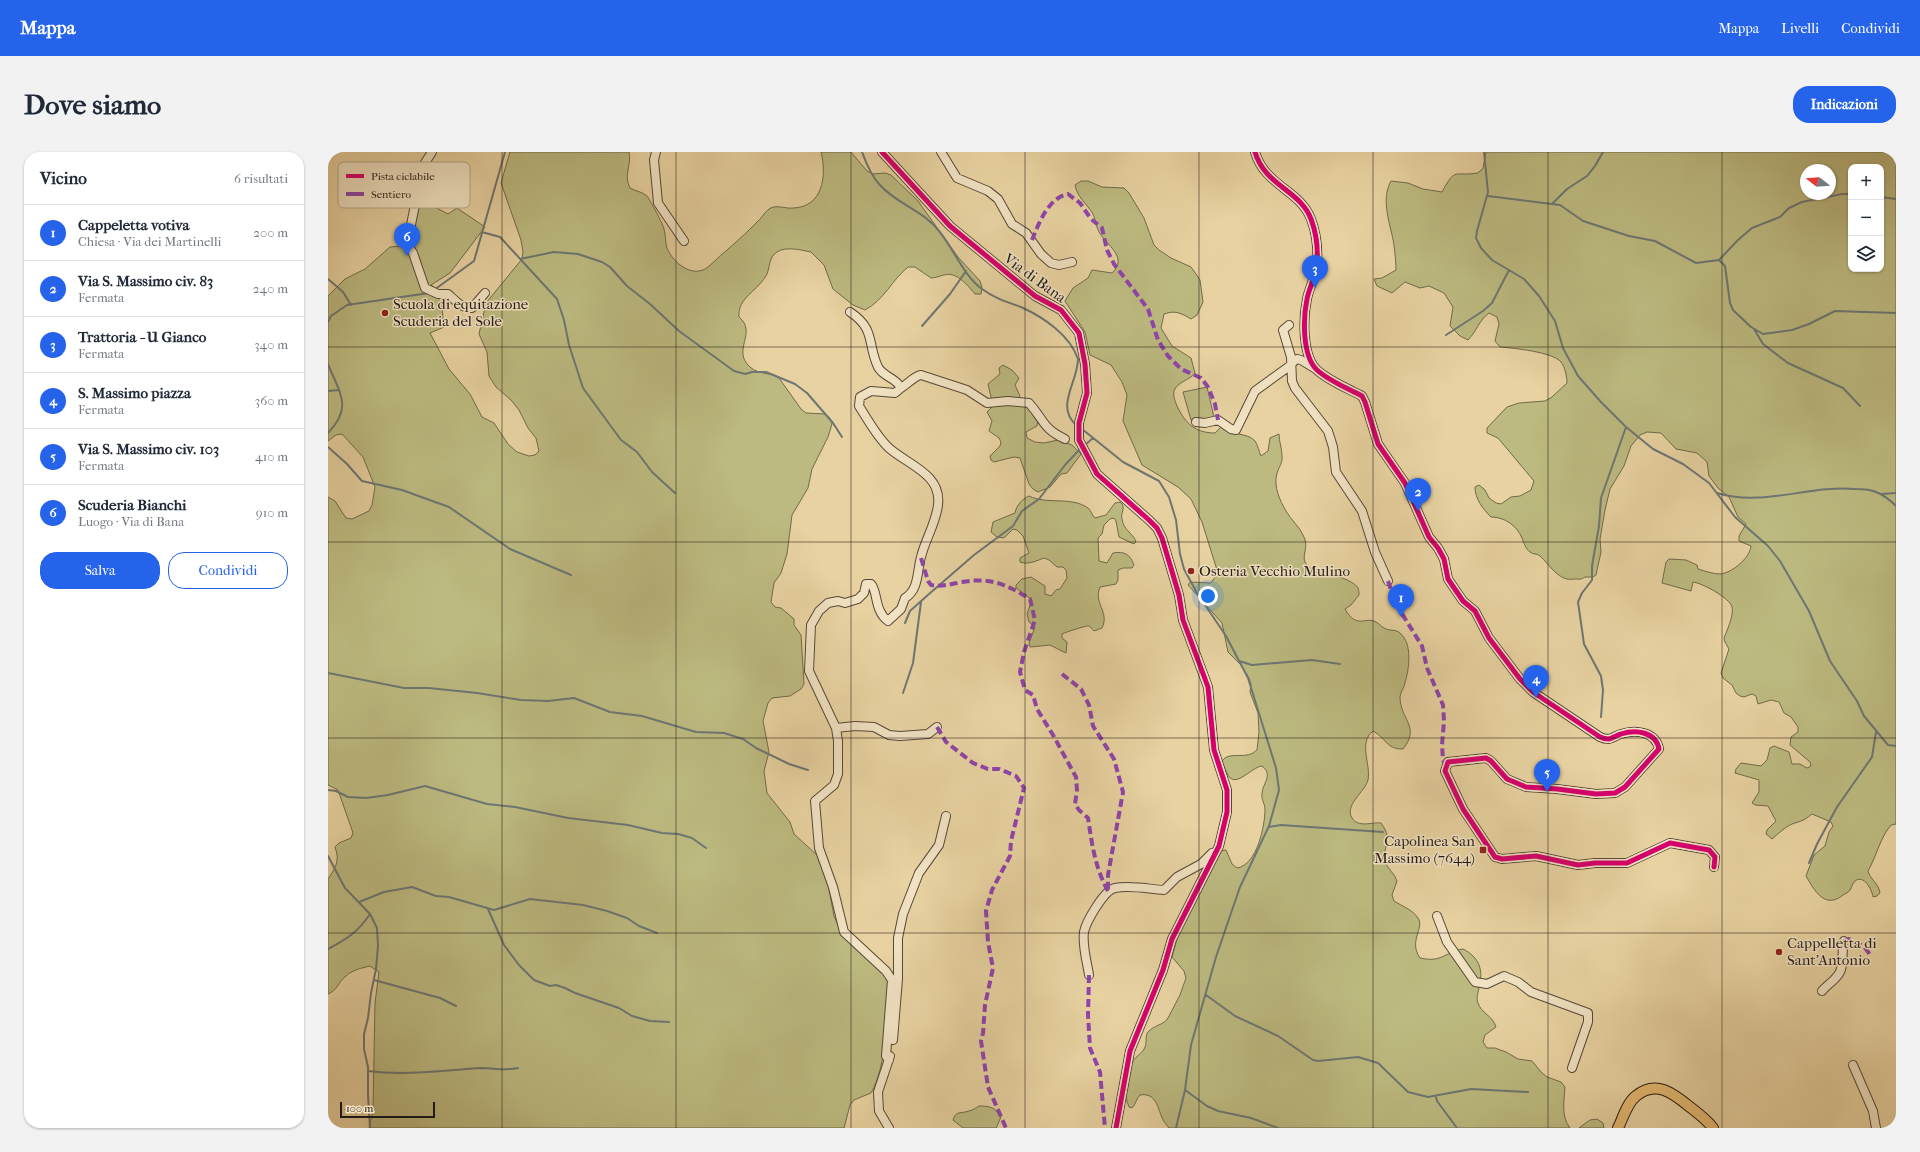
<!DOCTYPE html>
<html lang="it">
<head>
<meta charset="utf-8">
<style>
	:root { --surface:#fff; --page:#f2f2f3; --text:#1f2937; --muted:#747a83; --line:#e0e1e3; --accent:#2563eb }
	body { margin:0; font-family:"IM FELL French Canon",serif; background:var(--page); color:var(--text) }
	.controls { position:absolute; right:12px; top:12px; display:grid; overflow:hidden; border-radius:8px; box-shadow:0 1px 3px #0004 }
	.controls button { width:36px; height:36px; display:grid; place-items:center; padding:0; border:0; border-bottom:1px solid var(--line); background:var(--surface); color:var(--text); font:20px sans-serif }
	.compass { position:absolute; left:1472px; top:12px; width:36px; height:36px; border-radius:50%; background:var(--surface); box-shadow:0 1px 3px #0004; rotate:287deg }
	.scale { position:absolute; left:12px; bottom:10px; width:95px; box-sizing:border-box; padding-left:4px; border:2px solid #251a16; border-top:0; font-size:11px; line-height:14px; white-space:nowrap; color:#251a16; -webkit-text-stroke:3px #f0e2c2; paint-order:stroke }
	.you { position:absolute; left:880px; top:444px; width:14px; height:14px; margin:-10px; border:3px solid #fff; border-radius:50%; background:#1a73e8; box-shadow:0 0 0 6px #1a73e833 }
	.badge { display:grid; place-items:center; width:26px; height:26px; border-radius:50%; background:var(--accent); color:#fff; font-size:13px; font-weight:700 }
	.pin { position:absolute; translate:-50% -33px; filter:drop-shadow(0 1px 2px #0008) }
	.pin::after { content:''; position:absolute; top:21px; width:14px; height:12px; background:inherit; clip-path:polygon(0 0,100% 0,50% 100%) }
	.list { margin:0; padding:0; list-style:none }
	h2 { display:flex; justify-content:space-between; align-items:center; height:52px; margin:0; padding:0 16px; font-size:17px }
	h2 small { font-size:13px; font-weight:400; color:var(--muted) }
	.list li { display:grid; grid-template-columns:26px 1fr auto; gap:12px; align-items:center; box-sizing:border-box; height:56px; padding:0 16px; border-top:1px solid var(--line) }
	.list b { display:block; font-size:15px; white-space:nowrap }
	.list p { margin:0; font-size:13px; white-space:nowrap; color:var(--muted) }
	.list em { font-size:13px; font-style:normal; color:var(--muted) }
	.actions { display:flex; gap:8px; padding:12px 16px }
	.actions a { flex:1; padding:9px 0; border:1px solid var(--accent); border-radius:16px; text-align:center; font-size:14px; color:var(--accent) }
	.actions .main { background:var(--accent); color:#fff }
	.icon { flex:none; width:22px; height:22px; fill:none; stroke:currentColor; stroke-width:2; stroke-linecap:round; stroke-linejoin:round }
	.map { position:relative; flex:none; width:1568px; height:976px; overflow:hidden; border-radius:16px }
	header { display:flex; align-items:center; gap:24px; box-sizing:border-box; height:56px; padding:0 20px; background:var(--accent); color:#fff }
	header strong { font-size:19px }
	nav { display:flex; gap:22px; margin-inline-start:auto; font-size:14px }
	.intro { display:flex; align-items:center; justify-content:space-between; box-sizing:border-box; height:96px; padding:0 24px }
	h1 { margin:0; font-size:28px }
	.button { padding:10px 18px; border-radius:16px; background:var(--accent); color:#fff; font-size:14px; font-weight:700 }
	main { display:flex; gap:24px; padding:0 24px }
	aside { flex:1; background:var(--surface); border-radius:16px; box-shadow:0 1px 3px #0004 }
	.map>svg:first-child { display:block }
	.green { fill:#bcba80; stroke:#706a4b; fill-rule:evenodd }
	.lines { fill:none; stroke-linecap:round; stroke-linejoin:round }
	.stream { stroke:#6e7674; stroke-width:2 }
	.minor-casing { stroke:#564839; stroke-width:10 }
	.major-casing { stroke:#251a16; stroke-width:12 }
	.minor { stroke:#f0e2c2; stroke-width:8 }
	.major { stroke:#e4b970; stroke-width:10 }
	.quiet { stroke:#8e44ad; stroke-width:4; stroke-dasharray:8 4; stroke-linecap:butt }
	.cycleway-casing { stroke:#f0e2c2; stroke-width:8 }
	.cycleway { stroke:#d6006c; stroke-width:5 }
	.grid { fill:none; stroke:#251a16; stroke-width:1; stroke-opacity:0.55 }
	.poi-dot { fill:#8f2418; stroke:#f0e2c2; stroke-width:1.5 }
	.labels { text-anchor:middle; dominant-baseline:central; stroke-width:3; stroke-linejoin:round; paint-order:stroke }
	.street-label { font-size:15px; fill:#251a16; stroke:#f0e2c2 }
	.poi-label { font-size:15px; fill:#251a16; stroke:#f0e2c2; text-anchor:start }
	.key { fill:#f0e2c2; stroke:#b3a68e; stroke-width:1 }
	.key-label { font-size:11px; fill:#251a16 }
</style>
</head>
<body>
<header>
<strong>Mappa</strong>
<nav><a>Mappa</a><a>Livelli</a><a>Condividi</a></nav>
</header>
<div class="intro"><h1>Dove siamo</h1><a class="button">Indicazioni</a></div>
<main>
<aside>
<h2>Vicino<small>6 risultati</small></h2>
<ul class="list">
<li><span class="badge">1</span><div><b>Cappeletta votiva</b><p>Chiesa · Via dei Martinelli</p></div><em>200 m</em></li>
<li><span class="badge">2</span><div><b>Via S. Massimo civ. 83</b><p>Fermata</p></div><em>240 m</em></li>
<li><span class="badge">3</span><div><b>Trattoria - U Gianco</b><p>Fermata</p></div><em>340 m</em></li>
<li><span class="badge">4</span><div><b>S. Massimo piazza</b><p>Fermata</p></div><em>360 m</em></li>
<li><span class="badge">5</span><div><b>Via S. Massimo civ. 103</b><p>Fermata</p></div><em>410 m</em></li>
<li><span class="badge">6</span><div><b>Scuderia Bianchi</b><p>Luogo · Via di Bana</p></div><em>910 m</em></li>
</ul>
<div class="actions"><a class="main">Salva</a><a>Condividi</a></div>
</aside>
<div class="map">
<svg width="1568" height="976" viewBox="0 0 1568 976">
	<rect width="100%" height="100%" fill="#e8d2a1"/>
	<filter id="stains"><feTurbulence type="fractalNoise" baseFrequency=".005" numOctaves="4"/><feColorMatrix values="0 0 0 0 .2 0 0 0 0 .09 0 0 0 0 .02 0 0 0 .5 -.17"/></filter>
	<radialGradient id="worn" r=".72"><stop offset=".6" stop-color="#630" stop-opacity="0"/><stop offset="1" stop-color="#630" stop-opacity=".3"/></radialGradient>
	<path class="green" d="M182 0H301C304 13 295 23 302 36 307 39 315 40 319 44 321 46 336 74 336 77 338 83 337 90 339 96 345 111 365 127 380 115 396 100 414 86 428 71 433 67 436 61 441 57 448 52 457 57 465 56 495 55 499 24 493 0H523L539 19 545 22 557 21 563 23 590 49 630 105 652 129 654 135 653 142H647C640 134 629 119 616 123 611 124 608 126 603 126L587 115H580C564 128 556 148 537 158L525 153 505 137 496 113 483 100C473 98 458 94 449 100 441 105 442 114 439 122 431 138 409 146 411 165 430 181 403 198 422 215 431 223 442 220 451 226L473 257 478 261 497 262 502 266 504 272 500 285 484 317 480 336 464 363 459 402 453 421 446 431 443 450 447 455 453 456 466 467V473L473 483 476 532 473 537 462 544 444 546 440 551 435 569 441 600 436 619 439 641 462 670 466 682 490 704 500 732 506 764 515 785 561 827C558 861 560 912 543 941L526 948 522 953 516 976H41L45 959 47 851 51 820 42 814C34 816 24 818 18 824 10 830 10 838 0 842V727C8 715 12 709 7 695L11 691 23 686 25 681 10 638 0 633V345L7 349 18 366 24 367 41 359 44 353 47 335 35 305 14 282 8 283 0 289V144L17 127 37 117 62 95 72 94 75 90 86 46 92 47 120 62 129 56 157 75 122 121 103 133 110 138 113 147 116 175 102 181 121 217 142 242 154 265 166 271 180 292 189 300 201 304 207 303 211 299 208 286 200 276 191 258 183 248 168 235 161 224 159 200 151 182 158 151 194 107 195 100 193 88 173 31Z
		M1158 0H1568V672L1563 673C1552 686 1549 703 1540 719 1542 727 1551 732 1552 741L1549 744 1545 745C1544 738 1536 722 1527 729 1524 732 1524 735 1522 738 1521 740 1517 742 1515 743 1497 758 1486 738 1478 724L1486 703 1497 694 1501 680 1505 674 1503 670 1484 662C1474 670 1475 668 1464 672 1457 675 1450 682 1444 687L1438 682 1439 678 1448 669 1440 654 1427 653 1424 651 1431 640V628L1407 621 1408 617 1413 611 1433 614 1439 608 1442 596 1446 594 1461 600 1464 612H1472L1479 616 1483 614 1482 610 1462 593 1463 585 1470 580V575L1463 565 1456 561 1451 550 1443 548 1430 552 1428 544 1424 542 1416 545 1412 544 1408 541 1404 533 1395 526 1393 521 1401 497 1397 490 1396 486C1399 478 1406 464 1404 455 1402 446 1374 431 1365 430L1363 439 1334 431 1338 410 1341 407 1358 408 1369 413 1370 417C1377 419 1385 422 1392 422 1404 421 1422 406 1423 394L1411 389V384L1418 372 1410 365 1401 345 1390 336 1381 324 1379 310 1369 301 1348 297 1333 281 1319 280 1312 283 1303 294 1296 314 1282 337 1277 358 1272 387 1273 400 1268 423 1265 425H1257C1253 428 1251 427 1246 427 1231 430 1222 413 1212 404 1209 401 1205 403 1202 400 1197 396 1196 391 1194 386 1189 374 1177 365 1163 365 1155 357 1147 347 1147 335L1151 333 1157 338 1161 346 1168 351 1173 352 1183 345 1192 344 1203 338 1206 329 1170 286 1159 281V276L1179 255 1191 251 1217 249 1224 245 1239 231C1239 225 1237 215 1233 210 1225 200 1185 196 1172 195L1167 189 1171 172 1169 165 1161 161C1151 168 1149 179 1140 188L1132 184 1122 174 1125 155 1116 141 1101 134 1092 136 1077 130 1064 141 1049 134 1046 127 1054 126 1068 118C1068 110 1067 102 1066 93 1063 73 1052 49 1063 29L1080 31 1095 37 1114 40C1128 14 1126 25 1150 21L1155 16ZM1523 15H1553V117H1523ZM1478 18H1502V42H1478Z
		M753 29H760L774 35 796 36 801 41 816 66 826 93 831 98 843 106 863 115 868 122 872 128 875 150 869 163 863 167C853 161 847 158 836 162L833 176 844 194 863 206 867 221C862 228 849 230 846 239 845 244 847 249 849 254 857 271 867 281 887 281L893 275C903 284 919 280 927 289 930 293 931 300 933 304L940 299 942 286 951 282C951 290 954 296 954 304 955 310 951 315 949 321 945 334 952 349 958 359 963 368 972 375 976 385 983 401 965 408 990 421 999 420 1026 428 1030 436 1031 438 1031 441 1031 443L1023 453 1017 457C1029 478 1037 464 1048 470 1052 472 1053 475 1058 477 1063 479 1067 477 1072 481 1085 492 1081 517 1077 531 1076 536 1072 541 1072 545 1072 567 1093 575 1075 597 1059 598 1057 585 1045 579 1030 591 1043 611 1040 628 1037 640 1016 653 1024 666 1030 676 1044 670 1053 671 1067 690 1053 695 1057 710 1060 717 1067 722 1069 729L1064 743 1066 749C1074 754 1085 758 1090 766 1097 776 1080 789 1092 806 1115 811 1116 800 1135 797 1151 805 1156 818 1151 836 1150 841 1148 846 1150 851 1153 861 1165 864 1168 875L1157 883 1155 890 1159 896H1167L1178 900 1190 907 1204 909 1213 920 1219 925 1233 930 1237 935C1236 949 1233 965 1242 976H841C839 973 837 971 835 968 830 958 829 940 812 943 808 947 808 952 804 956L801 955C795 943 799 921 805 909 808 904 815 901 817 895 819 891 817 884 820 880 826 873 836 873 840 866L852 843 858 826 856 819 844 805 850 783 892 699 898 698 904 712 909 716C929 713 937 674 937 657 937 652 933 647 934 642 934 632 946 623 934 614 923 615 906 639 899 621 897 616 894 613 894 609 901 598 919 609 929 598L931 580 930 561 922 540 923 532 921 526 913 513 900 500 894 471 860 433 862 430 883 431 887 425 889 418 874 370 863 347 850 335 814 313 795 269 799 243 794 230 783 213 762 203 757 180 737 149 745 136 760 126 764 118 784 121C801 105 778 93 771 80 768 75 768 68 765 62 759 52 749 45 747 33Z
		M675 213 684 218 691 226 687 233 692 244 689 249 701 257 710 268 709 274 698 280 699 286 707 290 716 291 730 288 744 293 753 302 739 321 733 322 722 335 710 340 705 337 701 332 692 306 686 305 666 310 663 308 662 304 672 294 673 290 671 286 661 279 664 269 659 260 665 254 660 232 672 222 671 216Z
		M879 235 886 265 884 269 863 268 855 240Z
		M701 344C719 353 743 344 760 356 763 358 764 364 767 366L778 363 787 351 792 350C799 355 792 361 794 367 795 377 804 381 808 389L806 392 791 385 788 369 786 366 782 367 776 373 774 382 770 386 771 409 779 411 785 401C796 399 802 402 806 413L804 416H795L790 418V428L788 432 772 435C765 451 782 460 774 476L766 479C764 477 763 475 761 474 760 473 738 480 734 482V486L739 490 738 501 722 493 702 495 701 491 707 475 701 470 699 462 704 448 688 436V433L694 427 703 425 717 434V442L723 444 728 438 732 437 739 426 738 418 735 415H729L721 408 716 406C708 409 700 413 692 410V406L701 401 695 384 689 378 685 377 676 386 669 385 663 380 665 370 687 361C688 354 694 347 701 344Z
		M651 954C662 954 667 955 673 965L668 976H635L625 968C628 958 633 962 641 959 645 958 648 956 651 954Z
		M1269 967 1275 971 1276 976H1251L1262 968Z"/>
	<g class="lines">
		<path class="stream" d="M534 0C538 11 543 23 551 32 568 52 595 58 611 79 626 97 635 123 654 137 666 146 679 150 693 155 715 165 742 183 750 207 750 230 727 254 748 273
			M1156 0 1160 40 1149 79 1148 86 1153 96 1164 108 1196 127 1211 144 1227 169 1235 196 1250 224 1273 250 1298 275 1325 297 1355 312 1381 331 1407 365 1440 394 1452 409 1481 459 1502 509 1529 549 1536 564 1560 593 1568 594
			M1160 44 1232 53 1255 69 1301 84 1327 89 1368 111 1391 108 1397 114 1402 151 1405 158 1423 175 1435 182 1464 178 1481 172 1507 159 1568 161
			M1553 45 1568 47
			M1224 52 1239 37 1259 24 1267 14 1275 0
			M154 80 172 85 229 147 236 168 241 193 255 236 293 288 309 300 324 320 347 341
			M192 107 226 100 250 102 274 110 282 115 299 134 322 152 351 179 406 219 417 222 424 220H438L467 232 479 241 505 271 514 285
			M1391 108 1410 88 1424 76 1452 65 1461 56 1474 50 1514 42H1523
			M0 127 15 140 23 153
			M106 138 146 109 177 0
			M0 170 3 164 19 153 101 141
			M594 174 622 142 638 119
			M1426 177 1435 192 1460 211 1515 236 1532 254
			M1118 183 1155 159 1164 151 1181 118
			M0 212C12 242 25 255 0 281
			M0 239 11 238
			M754 277 795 310 831 329 841 345 848 368 852 402 856 417 869 441 898 484 920 526 948 616 951 638 941 674 912 735 888 805 863 893 857 938 848 976
			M757 293 765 286
			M0 295 19 312 34 329 74 338 121 355 182 397 243 423
			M1389 341C1434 355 1481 333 1527 337 1533 337 1542 337 1548 340 1556 343 1562 348 1568 354
			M1553 342 1568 341
			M577 471 582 459 601 442 646 403 685 374 694 359 711 347 737 313 752 297
			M911 509 924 513 984 508 1012 512
			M0 521 76 536H101L149 541 193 548 220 549 246 546 282 560 314 564 368 580 396 581 415 587 428 596 461 612 480 618
			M575 541 585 511 593 450
			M1273 565 1275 538 1273 524 1256 492 1250 450 1254 441 1264 428V414L1271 374 1273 346 1298 275
			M0 638 8 639 20 645 38 646 60 643 97 634 159 652 187 655 240 666 300 673 334 681 350 682 364 686 378 696
			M941 675 953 673 1055 680
			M0 704 17 736 42 762 49 776 50 794 48 817 43 841 40 866 36 882V897L40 915V943L42 976
			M1481 711 1489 692 1509 655 1544 605 1548 580
			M31 750 56 740 84 735 108 744 121 745 166 758 202 747 255 753 279 759 299 766 311 774 329 781
			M160 757 176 793 191 813 206 828 222 834 228 833 237 836 247 841 291 856 304 864 322 869 341 870
			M0 797C19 787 30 780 42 762
			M46 828 112 846 128 854
			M878 843 907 864 950 884 985 908 990 909 1030 905 1050 911 1080 940 1100 945 1143 937 1200 940
			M40 919C79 924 116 918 154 916 166 916 178 919 190 916
			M857 938 879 954 890 959 923 966 950 976
			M1108 945 1109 949 1129 976"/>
		<g class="minor-casing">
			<path id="minor" d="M104 0 89 23 87 53 79 92 85 101 97 136 110 142H120C128 149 133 156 144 156L157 141
				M328 0 326 8 330 51 356 89
				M554 0 622 74 707 144 733 158 751 181 757 212 759 241 751 271V288L769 322 821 368 829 376 834 386 851 443 855 468 880 535 886 598 899 638V660L891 694 844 787 835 818 802 899 788 976
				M613 0 629 26 660 39 670 47 684 72 698 81 713 102 723 111 731 113 744 110
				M927 0C937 34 972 38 983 67 988 80 990 98 989 112 988 124 981 136 979 147 975 166 974 204 989 218 1001 229 1019 236 1034 244L1037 250 1050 292 1077 331 1101 385 1110 396 1116 407 1120 427 1135 449 1147 459 1161 486 1192 527 1205 540 1272 585C1274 586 1278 587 1281 587 1285 586 1289 583 1293 582 1308 577 1328 580 1331 597L1297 635 1287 641 1268 642 1229 637 1198 635 1179 627 1163 609 1158 606 1120 610 1117 619 1135 657 1167 705 1174 707 1208 704 1250 713 1267 711H1299L1342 691 1381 698 1387 705 1386 715
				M522 160C548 177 539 192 550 215 555 225 569 226 573 236L567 241 543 239 532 245 531 254C540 268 549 285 561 296 580 313 614 322 610 353 608 371 597 388 593 405 589 419 591 438 577 446L573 457 560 469C546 459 550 439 543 432H538L536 441 530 447 517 451 510 449 500 451 491 459 483 473 481 519 508 576 510 589V622L506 633 487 649 491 696 505 735 516 780 558 819 564 828 558 904 561 908
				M961 173 955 178 963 205 964 229 967 236 1000 279 1005 295 1008 320 1034 359 1047 400 1060 429
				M963 216 964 211 969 207 973 208 988 217
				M573 236C580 232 586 224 593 223L639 238 659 251 680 249 701 251C717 269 714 276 737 287
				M868 270 877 271 890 268 903 277 908 278 927 239 963 213
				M508 576 527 574 546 575 561 583 572 584 600 582 609 575
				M1109 764 1119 790 1147 830 1159 832 1176 824 1190 830 1203 840 1260 861V870L1244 916
				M761 823C759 810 754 793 756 780 758 770 776 738 787 736 802 733 820 737 836 738L849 725 873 712 884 701
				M1494 839C1499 833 1506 829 1510 823 1517 815 1513 799 1516 789
				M565 888 570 827V786L575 762 591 721 611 693 618 664
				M1525 913 1545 959 1548 976
				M561 976 551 959 550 940 562 904"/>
		</g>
		<g class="major-casing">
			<path id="major" d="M1290 976C1295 966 1299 951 1308 944 1328 927 1346 942 1362 955 1370 961 1379 968 1385 976"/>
		</g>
		<use href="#minor" class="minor"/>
		<use href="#major" class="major"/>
		<path class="quiet" d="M704 88C711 71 720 46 740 42L752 51 763 67 774 76 779 98 786 112 820 157 830 188 840 204 853 217 873 226 880 235 887 252 890 268
			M593 406 600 429 603 433C614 435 623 432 634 430 662 425 678 432 702 447L707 468 696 500 692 520 697 538 705 543 709 557 725 583 748 625 749 638 747 652 751 658 760 666C764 692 767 716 780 739
			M1060 429 1068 452 1094 494 1099 516 1115 553 1116 569 1114 593 1115 608 1118 614
			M734 522 753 537 761 553 765 574 786 607 795 640 780 723V737
			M609 575 618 590 645 611 660 617H671L688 624 696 636 683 689 682 704 664 738 658 759 660 790 665 816 657 853 655 881 653 889 660 935 678 976
			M1516 789 1521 787 1531 793H1535L1543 804
			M761 823 760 863 762 896 772 920 777 976"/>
		<g class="cycleway-casing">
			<path id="cycleway" d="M554 0 622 74 707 144 733 158 751 181 757 212 759 241 751 271V288L769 322 821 368 829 376 834 386 851 443 855 468 880 535 886 598 899 638V660L891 694 844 787 835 818 802 899 788 976
				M927 0C937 34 972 38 983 67 988 80 990 98 989 112 988 124 981 136 979 147 975 166 974 204 989 218 1001 229 1019 236 1034 244L1037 250 1050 292 1077 331 1101 385 1110 396 1116 407 1120 427 1135 449 1147 459 1161 486 1192 527 1205 540 1272 585C1274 586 1278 587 1281 587 1285 586 1289 583 1293 582 1308 577 1328 580 1331 597L1297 635 1287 641 1268 642 1229 637 1198 635 1179 627 1163 609 1158 606 1120 610 1117 619 1135 657 1167 705 1174 707 1208 704 1250 713 1267 711H1299L1342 691 1381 698 1387 705 1386 715"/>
		</g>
		<use href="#cycleway" class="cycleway"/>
	</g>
	<path class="grid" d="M174 0V976M348 0V976M523 0V976M697 0V976M871 0V976M1045 0V976M1220 0V976M1394 0V976M0 195H1568M0 390H1568M0 586H1568M0 781H1568"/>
	<g class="poi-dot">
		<circle cx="57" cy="161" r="4"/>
		<circle cx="863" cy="419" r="4"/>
		<rect x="1151" y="694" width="8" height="8" rx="2"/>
		<circle cx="1451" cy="800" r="4"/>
	</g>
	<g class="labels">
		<g class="street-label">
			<text transform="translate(707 126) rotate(36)">Via di Bana</text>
		</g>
		<g class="poi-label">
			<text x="65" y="152">Scuola di equitazione<tspan x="65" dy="17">Scuderia del Sole</tspan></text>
			<text x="871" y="419">Osteria Vecchio Mulino</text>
			<text x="1147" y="689" text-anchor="end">Capolinea San<tspan x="1147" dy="17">Massimo (7644)</tspan></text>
			<text x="1459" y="791">Cappelletta di<tspan x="1459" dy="17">Sant'Antonio</tspan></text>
		</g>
	</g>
	<rect x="10" y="10" width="132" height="46" rx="6" class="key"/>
	<rect x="18" y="22" width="18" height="4" fill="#d6006c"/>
	<rect x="18" y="40" width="18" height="4" fill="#8e44ad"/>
	<g class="key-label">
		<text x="43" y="28">Pista ciclabile</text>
		<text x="43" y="46">Sentiero</text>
	</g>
	<rect width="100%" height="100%" filter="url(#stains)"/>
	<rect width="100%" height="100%" fill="url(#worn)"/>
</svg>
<div class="controls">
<button>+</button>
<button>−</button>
<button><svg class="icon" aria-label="layers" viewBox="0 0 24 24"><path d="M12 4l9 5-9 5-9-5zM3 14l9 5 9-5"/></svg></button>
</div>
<svg class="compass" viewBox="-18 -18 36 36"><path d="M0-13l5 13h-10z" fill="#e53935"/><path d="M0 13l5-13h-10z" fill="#747a83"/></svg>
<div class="scale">100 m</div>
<div class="you"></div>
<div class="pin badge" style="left:1073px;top:465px">1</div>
<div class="pin badge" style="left:1090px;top:359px">2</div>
<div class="pin badge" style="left:987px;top:136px">3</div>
<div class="pin badge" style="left:1208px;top:546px">4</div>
<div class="pin badge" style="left:1219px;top:640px">5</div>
<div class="pin badge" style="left:79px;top:104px">6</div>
</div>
</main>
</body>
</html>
